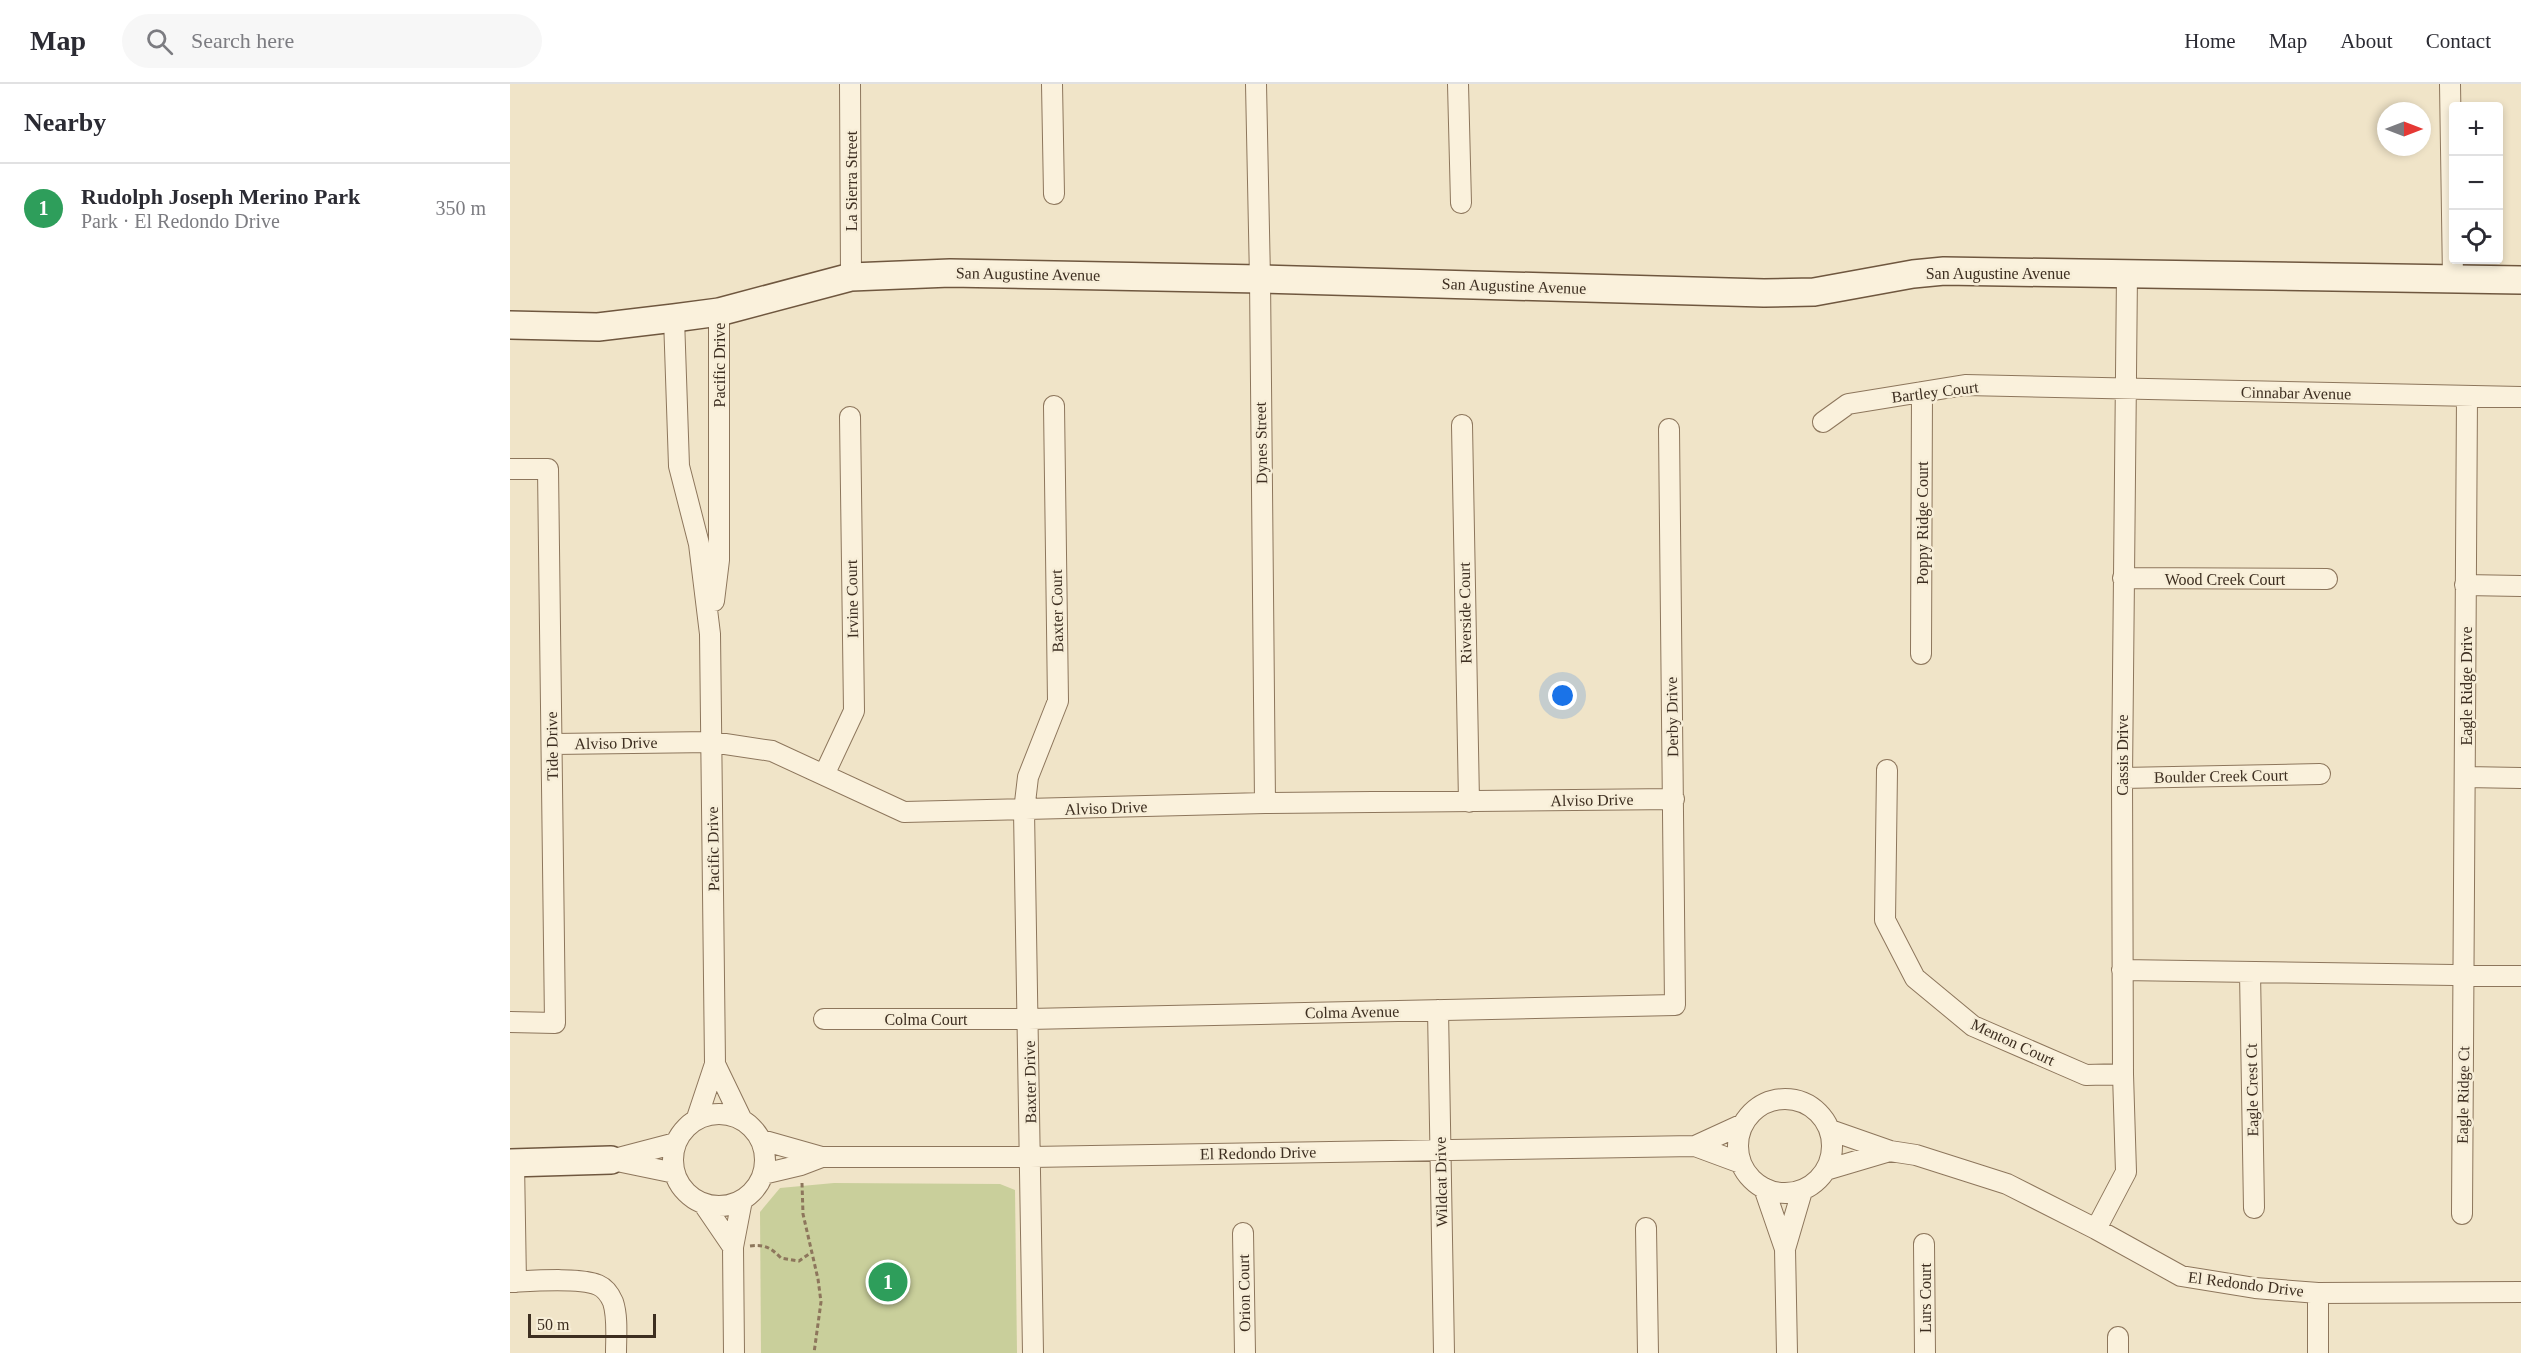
<!DOCTYPE html>
<html lang="en">
<head>
<meta charset="utf-8">
<style>
	:root { --surface:#fff; --page:#f7f7f7; --text:#2b2b33; --muted:#7c7c81; --line:#e1e1e2; --accent:#9e2a2b }
	body { margin:0; font-family:"Times New Roman",serif; background:var(--page); color:var(--text) }
	.controls { position:absolute; right:18px; top:18px; display:grid; overflow:hidden; border-radius:6px; box-shadow:0 3px 9px #0003 }
	.controls button { width:54px; height:54px; display:grid; place-items:center; padding:0; border:0; border-bottom:2px solid var(--line); background:var(--surface); color:var(--text); font:30px sans-serif }
	.compass { position:absolute; left:1867px; top:18px; width:54px; height:54px; border-radius:50%; background:var(--surface); box-shadow:0 3px 9px #0003; rotate:90deg }
	.scale { position:absolute; left:18px; bottom:15px; width:128px; box-sizing:border-box; padding-left:6px; border:3px solid #3d2e20; border-top:0; font-size:16px; line-height:21px; white-space:nowrap; color:#3d2e20; -webkit-text-stroke:4px #f7eed8; paint-order:stroke }
	.you { position:absolute; left:1053px; top:612px; width:21px; height:21px; margin:-15px; border:4px solid #fff; border-radius:50%; background:#1a73e8; box-shadow:0 0 0 9px #1a73e833 }
	.badge { display:grid; place-items:center; width:39px; height:39px; border-radius:50%; background:var(--accent); color:#fff; font-size:20px; font-weight:700 }
	.pin { position:absolute; translate:-50% -50%; border:3px solid #fff; box-shadow:0 2px 6px #0006 }
	.list { margin:0; padding:0; list-style:none }
	h2 { display:flex; justify-content:space-between; align-items:center; height:78px; margin:0; padding:0 24px; font-size:26px }
	h2 small { font-size:20px; font-weight:400; color:var(--muted) }
	.list li { display:grid; grid-template-columns:39px 1fr auto; gap:18px; align-items:center; box-sizing:border-box; height:90px; padding:0 24px; border-top:2px solid var(--line) }
	.list b { display:block; font-size:22px; white-space:nowrap }
	.list p { margin:0; font-size:20px; white-space:nowrap; color:var(--muted) }
	.list em { font-size:20px; font-style:normal; color:var(--muted) }
	.icon { flex:none; width:33px; height:33px; fill:none; stroke:currentColor; stroke-width:2; stroke-linecap:round; stroke-linejoin:round }
	.map { position:relative; flex:none; width:2011px; height:1269px; overflow:hidden }
	header { display:flex; align-items:center; gap:36px; box-sizing:border-box; height:84px; padding:0 30px; background:var(--surface); border-bottom:2px solid var(--line) }
	header strong { font-size:28px }
	nav { display:flex; gap:33px; margin-inline-start:auto; font-size:21px }
	.search { width:420px; height:54px; background:var(--page); display:flex; align-items:center; gap:15px; box-sizing:border-box; padding:0 21px; border-radius:33px; color:var(--muted); font-size:22px }
	main { display:flex }
	aside { flex:1; background:var(--surface) }
	.map>svg:first-child { display:block }
	.green { fill:#c9cf9b }
	.lines { fill:none; stroke-linecap:round; stroke-linejoin:round }
	.street-casing { stroke:#8d765c; stroke-width:22 }
	.secondary-casing { stroke:#6f573f; stroke-width:30 }
	.path { stroke:#8d765c; stroke-width:3; stroke-dasharray:4.5 3; stroke-linecap:butt }
	.street { stroke:#faf1dc; stroke-width:20 }
	.secondary { stroke:#faf1dc; stroke-width:27 }
	.labels { text-anchor:middle; dominant-baseline:central; stroke-width:5; stroke-linejoin:round; paint-order:stroke }
	.street-label { font-size:16px; fill:#3d2e20; stroke:#f7eed8 }
</style>
</head>
<body>
<header>
<strong>Map</strong>
<div class="search"><svg class="icon" aria-label="search" viewBox="0 0 24 24"><circle cx="10" cy="10" r="6"/><path d="M15 15l6 6"/></svg>Search here</div>
<nav><a>Home</a><a>Map</a><a>About</a><a>Contact</a></nav>
</header>
<main>
<aside>
<h2>Nearby<small></small></h2>
<ul class="list">
<li><span class="badge" style="background:#2e9e5b">1</span><div><b>Rudolph Joseph Merino Park</b><p>Park · El Redondo Drive</p></div><em>350 m</em></li>
</ul>
</aside>
<div class="map">
<svg width="2011" height="1269" viewBox="0 0 2011 1269">
	<rect width="100%" height="100%" fill="#f0e4c8"/>
	<path class="green" d="M324 1099 490 1100 505 1106 507 1269H251L250 1128 270 1104Z"/>
	<g class="lines">
		<g class="street-casing">
			<path id="street" d="M340 0 341 193
				M542 0 544 110
				M746 0 750 195 755 719
				M948 0 951 119
				M1940 0 1943 195
				M164 234 169 382 189 460 200 550 205 980 187 1034
				M1313 338 1338 320 1455 301 2011 313
				M952 341 959 718
				M0 385H38L45 939 0 938
				M1613 494 1817 495
				M1955 501 2011 502
				M204 517 209 476V228
				M1411 570 1412 308
				M43 660 202 658 262 667 394 728 755 719 1164 715
				M1377 686 1375 836 1405 894 1463 942 1576 991 1613 990
				M314 691 344 627 340 333
				M1956 693 2011 694
				M1612 694 1810 690
				M1612 886 2011 892
				M1740 888 1744 1124
				M928 926 934 1269
				M314 935H519L1165 921 1159 345
				M205 980 231 1034
				M1228 1062a47 47 0 1 1 94 0a47 47 0 1 1-94 0Z
				M163 1076a46 46 0 1 1 92 0a46 46 0 1 1-92 0Z
				M1320 1046 1380 1067 1406 1071 1497 1100 1586 1145 1671 1192 1745 1204 1808 1209 2011 1208
				M252 1056 312 1073H521L1185 1062 1233 1040
				M1185 1062 1231 1079
				M101 1076 166 1059
				M107 1077 165 1089
				M4 1079 6 1198
				M1316 1086 1380 1067
				M253 1090 291 1081 312 1073
				M1254 1104 1275 1165 1277 1269
				M193 1119 223 1163
				M1952 1130 1957 312
				M1136 1144 1138 1269
				M1586 1145 1616 1088 1613 990 1612 694 1617 189
				M733 1149 735 1269
				M1414 1160 1415 1269
				M1275 1165 1292 1107
				M0 1198C21 1197 70 1193 88 1201 95 1204 100 1211 103 1218 108 1233 106 1253 106 1269
				M1808 1209V1269
				M1608 1253V1269
				M224 1269 223 1163 232 1116
				M523 1269 514 727 518 693 548 617 544 322"/>
		</g>
		<g class="secondary-casing">
			<path id="secondary" d="M0 241 88 243 164 234 209 228 341 193 440 189 750 195 1254 209 1304 208 1403 190 1434 187 2011 196
				M0 1079 101 1076"/>
		</g>
		<path class="path" d="M292 1099 293 1130 308 1195 311 1218 304 1269
			M240 1162C255 1160 261 1164 271 1174L289 1177 302 1168"/>
		<use href="#street" class="street"/>
		<use href="#secondary" class="secondary"/>
	</g>
	<g class="labels">
		<g class="street-label">
			<text transform="translate(341 97) rotate(-90)">La Sierra Street</text>
			<text x="1488" y="189">San Augustine Avenue</text>
			<text transform="translate(518 190) rotate(1)">San Augustine Avenue</text>
			<text transform="translate(1004 202) rotate(2)">San Augustine Avenue</text>
			<text transform="translate(209 281) rotate(-90)">Pacific Drive</text>
			<text transform="translate(1425 308) rotate(-7)">Bartley Court</text>
			<text transform="translate(1786 309) rotate(1)">Cinnabar Avenue</text>
			<text transform="translate(751 359) rotate(-91)">Dynes Street</text>
			<text transform="translate(1412 439) rotate(-90)">Poppy Ridge Court</text>
			<text x="1715" y="495">Wood Creek Court</text>
			<text transform="translate(342 515) rotate(-91)">Irvine Court</text>
			<text transform="translate(547 527) rotate(-91)">Baxter Court</text>
			<text transform="translate(955 529) rotate(-91)">Riverside Court</text>
			<text transform="translate(1956 602) rotate(-90)">Eagle Ridge Drive</text>
			<text transform="translate(1162 633) rotate(-91)">Derby Drive</text>
			<text transform="translate(106 659) rotate(-1)">Alviso Drive</text>
			<text transform="translate(42 662) rotate(-91)">Tide Drive</text>
			<text transform="translate(1612 671) rotate(-90)">Cassis Drive</text>
			<text transform="translate(1711 692) rotate(-1)">Boulder Creek Court</text>
			<text transform="translate(1082 716) rotate(-1)">Alviso Drive</text>
			<text transform="translate(596 724) rotate(-2)">Alviso Drive</text>
			<text transform="translate(203 765) rotate(-91)">Pacific Drive</text>
			<text transform="translate(842 928) rotate(-1)">Colma Avenue</text>
			<text x="416" y="935">Colma Court</text>
			<text transform="translate(1503 958) rotate(25)">Menton Court</text>
			<text transform="translate(520 998) rotate(-91)">Baxter Drive</text>
			<text transform="translate(1742 1006) rotate(-91)">Eagle Crest Ct</text>
			<text transform="translate(1953 1011) rotate(-89)">Eagle Ridge Ct</text>
			<text transform="translate(748 1069) rotate(-1)">El Redondo Drive</text>
			<text transform="translate(931 1098) rotate(-91)">Wildcat Drive</text>
			<text transform="translate(1736 1200) rotate(7)">El Redondo Drive</text>
			<text transform="translate(734 1209) rotate(-91)">Orion Court</text>
			<text transform="translate(1415 1214) rotate(-90)">Lurs Court</text>
		</g>
	</g>
</svg>
<div class="controls">
<button>+</button>
<button>−</button>
<button><svg class="icon" aria-label="locate" viewBox="0 0 24 24"><circle cx="12" cy="12" r="6"/><path d="M12 2v4M12 18v4M2 12h4M18 12h4"/></svg></button>
</div>
<svg class="compass" viewBox="-18 -18 36 36"><path d="M0-13l5 13h-10z" fill="#e53935"/><path d="M0 13l5-13h-10z" fill="#7c7c81"/></svg>
<div class="scale">50 m</div>
<div class="you"></div>
<div class="pin badge" style="left:378px;top:1198px;background:#2e9e5b">1</div>
</div>
</main>
</body>
</html>
